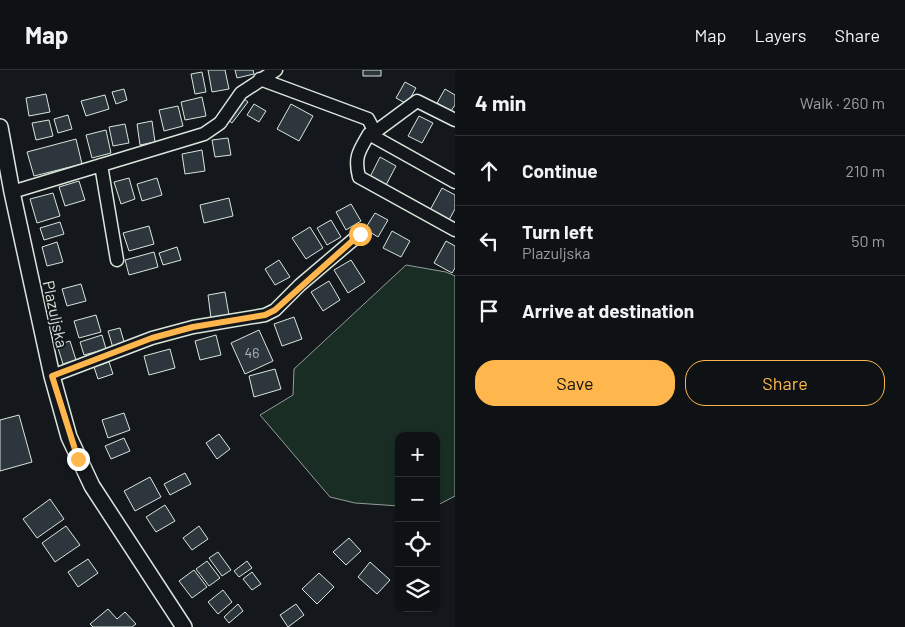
<!DOCTYPE html>
<html lang="en">
<head>
<meta charset="utf-8">
<style>
	:root { --surface:#0f1215; --page:#181b1e; --text:#f1f3f6; --muted:#9b9ea0; --line:#2f3234; --accent:#ffb74d }
	body { margin:0; font-family:Barlow,sans-serif; background:var(--page); color:var(--text) }
	.controls { position:absolute; right:15px; bottom:15px; display:grid; overflow:hidden; border-radius:10px; box-shadow:0 1px 4px #0004 }
	.controls button { width:45px; height:45px; display:grid; place-items:center; padding:0; border:0; border-bottom:1px solid var(--line); background:var(--surface); color:var(--text); font:25px sans-serif }
	.stop { position:absolute; width:15px; height:15px; margin:-11px; border:4px solid #ffb74d; border-radius:50%; background:#fff }
	.stop.end { background:#ffb74d; border-color:#fff; box-shadow:0 1px 5px #0008 }
	.list { margin:0; padding:0; list-style:none }
	h2 { display:flex; justify-content:space-between; align-items:center; height:65px; margin:0; padding:0 20px; font-size:21px }
	h2 small { font-size:16px; font-weight:400; color:var(--muted) }
	.list li { display:grid; grid-template-columns:32px 1fr auto; gap:15px; align-items:center; box-sizing:border-box; height:70px; padding:0 20px; border-top:1px solid var(--line) }
	.list b { display:block; font-size:19px; white-space:nowrap }
	.list p { margin:0; font-size:16px; white-space:nowrap; color:var(--muted) }
	.list em { font-size:16px; font-style:normal; color:var(--muted) }
	.actions { display:flex; gap:10px; padding:15px 20px }
	.actions a { flex:1; padding:11px 0; border:1px solid var(--accent); border-radius:20px; text-align:center; font-size:18px; color:var(--accent) }
	.actions .main { background:var(--accent); color:#111 }
	.icon { flex:none; width:28px; height:28px; fill:none; stroke:currentColor; stroke-width:2; stroke-linecap:round; stroke-linejoin:round }
	.map { position:relative; flex:none; width:455px; height:557px; overflow:hidden }
	header { display:flex; align-items:center; gap:30px; box-sizing:border-box; height:70px; padding:0 25px; background:var(--surface); border-bottom:1px solid var(--line) }
	header strong { font-size:24px }
	nav { display:flex; gap:28px; margin-inline-start:auto; font-size:18px }
	main { display:flex }
	aside { flex:1; background:var(--surface) }
	.map>svg:first-child { display:block }
	.green { fill:#1a2d24; stroke:#939e99 }
	.building { fill:#2c363c; stroke:#d8e6dc }
	.lines { fill:none; stroke-linecap:round; stroke-linejoin:round }
	.minor-casing { stroke:#d8e6dc; stroke-width:15 }
	.major-casing { stroke:#d8e6dc; stroke-width:18 }
	.minor { stroke:#14181c; stroke-width:12 }
	.major { stroke:#14181c; stroke-width:15 }
	.route { stroke:#ffb74d; stroke-width:6 }
	.labels { text-anchor:middle; dominant-baseline:central; stroke-width:4; stroke-linejoin:round; paint-order:stroke }
	.number-label { font-size:14px; fill:#adbab4 }
	.street-label { font-size:16px; fill:#d8e6dc; stroke:#14181c }
</style>
</head>
<body>
<header>
<strong>Map</strong>
<nav><a>Map</a><a>Layers</a><a>Share</a></nav>
</header>
<main>
<div class="map">
<svg width="455" height="557" viewBox="0 0 455 557">
	<rect width="100%" height="100%" fill="#14181c"/>
	<path class="green" d="M406 195 446 202 455 206V426L436 436V366H399V436L355 433 330 427 260 345 293 325 294 299Z"/>
	<path class="building" d="M208 0H225L229 19 212 22Z
		M235 0H253L254 4 237 8Z
		M363 0H381V6H363Z
		M202 2 206 22 195 24 191 4Z
		M405 12 416 18 407 34 396 28Z
		M124 19 127 30 116 34 112 22Z
		M445 19 455 25V35L451 41 437 33Z
		M46 24 50 42 29 46 26 28Z
		M105 25 109 39 86 46 81 31Z
		M202 27 206 46 185 50 181 32Z
		M243 28 248 32 232 53 227 49Z
		M254 34 266 41 259 52 247 45Z
		M291 34 313 46 299 71 277 59Z
		M178 36 183 56 164 61 159 40Z
		M68 45 72 59 58 63 54 49Z
		M419 46 433 53 422 73 408 66Z
		M49 50 53 66 36 70 32 53Z
		M152 51 155 72 140 75 137 54Z
		M125 54 129 73 113 76 109 57Z
		M106 60 111 83 92 88 86 65Z
		M228 68 231 85 215 87 212 70Z
		M76 69 82 94 34 106 27 82Z
		M202 80 205 101 185 104 182 84Z
		M380 87 396 96 385 117 369 109Z
		M129 108 135 129 121 134 114 112Z
		M157 108 162 125 142 131 137 114Z
		M79 111 85 130 65 136 59 117Z
		M442 118 455 125V139L449 150 430 140Z
		M53 123 60 146 37 153 30 129Z
		M229 128 233 146 204 153 200 135Z
		M351 134 361 151 346 160 336 142Z
		M375 143 388 150 378 167 365 159Z
		M331 150 341 167 327 175 317 158Z
		M60 152 64 164 44 170 40 158Z
		M149 156 154 174 129 181 123 163Z
		M310 157 323 178 306 189 292 168Z
		M392 161 410 171 401 187 383 178Z
		M446 171 455 176V198L452 203 434 193Z
		M57 172 63 192 47 196 42 177Z
		M177 177 181 190 163 195 159 183Z
		M154 182 158 197 129 205 125 190Z
		M279 190 290 207 275 215 265 199Z
		M351 190 365 212 348 223 334 200Z
		M329 211 340 230 323 241 311 222Z
		M81 214 86 231 67 236 62 219Z
		M225 222 229 245 211 248 208 225Z
		M96 245 101 262 79 268 74 251Z
		M294 247 302 269 282 276 274 254Z
		M120 258 125 275 113 278 108 261Z
		M259 260 273 291 245 304 231 273Z
		M102 265 106 279 84 285 80 272Z
		M216 265 221 285 200 290 195 271Z
		M70 271 76 290 63 294 57 275Z
		M170 279 175 298 149 305 144 286Z
		M109 292 113 304 98 309 94 297Z
		M275 299 281 319 254 327 249 306Z
		M124 343 130 360 108 368 102 350Z
		M19 345 32 392 0 401V350Z
		M219 364 230 379 217 389 206 373Z
		M124 368 130 381 111 389 105 376Z
		M185 403 191 414 170 425 164 414Z
		M150 407 161 427 135 441 124 421Z
		M50 429 64 449 37 468 23 449Z
		M165 435 175 451 156 462 146 447Z
		M66 456 80 475 55 492 42 473Z
		M199 456 208 469 192 480 183 468Z
		M349 468 361 481 346 495 333 482Z
		M218 482 231 500 222 506 209 488Z
		M88 489 98 503 78 517 68 502Z
		M207 491 220 508 209 516 196 499Z
		M247 491 252 498 239 507 234 501Z
		M370 492 390 510 377 524 358 507Z
		M194 500 207 517 192 528 179 511Z
		M252 502 261 514 252 520 243 509Z
		M319 503 334 517 317 534 302 519Z
		M223 520 232 532 218 544 208 532Z
		M238 534 243 541 229 553 224 547Z
		M296 534 304 545 288 557 280 545Z
		M108 539 117 549 125 542 136 554 132 557H93L90 554Z"/>
	<g class="lines">
		<g class="minor-casing">
			<path id="minor" d="M260 9 368 49 375 62 369 64C359 81 354 87 359 107L455 160
				M375 62 417 31 455 50
				M369 64 455 112
				M101 95 117 190
				M12 122 204 64 220 53 241 23 276 0
				M52 306 152 268 193 257 265 245 275 240 300 215 360 164"/>
		</g>
		<g class="major-casing">
			<path id="major" d="M0 57 12 122 52 306 69 367 92 416 184 557"/>
		</g>
		<use href="#minor" class="minor"/>
		<use href="#major" class="major"/>
	</g>
	<g class="lines">
		<path class="route" d="M78 389 52 306 152 268 193 257 265 245 275 240 360 164"/>
	</g>
	<g class="labels">
		<g class="number-label">
			<text x="252" y="282">46</text>
		</g>
		<g class="street-label">
			<text transform="translate(56 244) rotate(78)">Plazuljska</text>
		</g>
	</g>
</svg>
<div class="controls">
<button>+</button>
<button>−</button>
<button><svg class="icon" aria-label="locate" viewBox="0 0 24 24"><circle cx="12" cy="12" r="6"/><path d="M12 2v4M12 18v4M2 12h4M18 12h4"/></svg></button>
<button><svg class="icon" aria-label="layers" viewBox="0 0 24 24"><path d="M12 4l9 5-9 5-9-5zM3 14l9 5 9-5"/></svg></button>
</div>
<div class="stop" style="left:360px;top:164px"></div>
<div class="stop end" style="left:78px;top:389px"></div>
</div>
<aside>
<h2>4 min<small>Walk · 260 m</small></h2>
<ul class="list">
<li><svg class="icon" aria-label="ahead" viewBox="0 0 24 24"><path d="M12 20V5M6 11l6-6 6 6"/></svg><div><b>Continue</b></div><em>210 m</em></li>
<li><svg class="icon" aria-label="left" viewBox="0 0 24 24"><path d="M17 20v-9H6M10 6l-5 5 5 5"/></svg><div><b>Turn left</b><p>Plazuljska</p></div><em>50 m</em></li>
<li><svg class="icon" aria-label="arrive" viewBox="0 0 24 24"><path d="M6 21V4h12l-3 4 3 4H6"/></svg><div><b>Arrive at destination</b></div></li>
</ul>
<div class="actions"><a class="main">Save</a><a>Share</a></div>
</aside>
</main>
</body>
</html>
